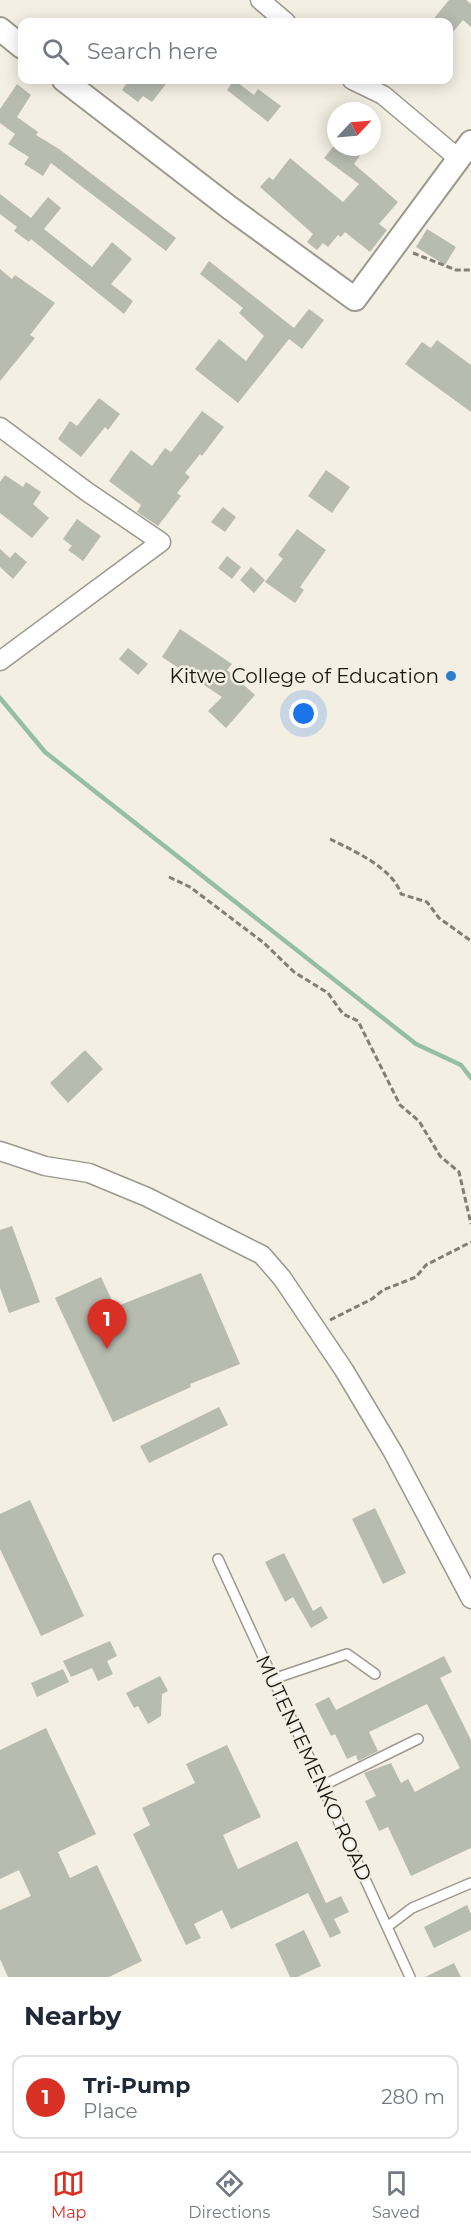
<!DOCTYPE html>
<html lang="en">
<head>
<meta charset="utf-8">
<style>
	:root { --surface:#fff; --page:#f6f6f7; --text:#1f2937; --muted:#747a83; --line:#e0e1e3; --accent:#d93025 }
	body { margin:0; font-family:Montserrat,sans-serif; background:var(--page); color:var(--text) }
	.compass { position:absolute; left:327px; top:102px; width:54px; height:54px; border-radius:50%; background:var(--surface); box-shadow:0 3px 15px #0003; rotate:64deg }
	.you { position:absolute; left:304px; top:714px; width:21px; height:21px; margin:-15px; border:4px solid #fff; border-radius:50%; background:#1a73e8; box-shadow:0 0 0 9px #1a73e833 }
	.badge { display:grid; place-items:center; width:39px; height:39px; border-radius:50%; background:var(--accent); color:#fff; font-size:20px; font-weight:700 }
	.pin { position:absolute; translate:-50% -50px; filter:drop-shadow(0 2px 3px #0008) }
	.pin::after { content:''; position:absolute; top:32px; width:21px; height:18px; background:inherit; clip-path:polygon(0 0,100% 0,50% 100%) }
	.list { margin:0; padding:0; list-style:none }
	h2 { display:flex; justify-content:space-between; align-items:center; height:78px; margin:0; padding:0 24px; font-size:26px }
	h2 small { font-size:20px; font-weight:400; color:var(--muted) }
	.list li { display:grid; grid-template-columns:39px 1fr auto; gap:18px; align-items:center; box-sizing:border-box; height:84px; margin:0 12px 12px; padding:0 12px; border:2px solid var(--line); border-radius:12px }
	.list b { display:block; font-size:22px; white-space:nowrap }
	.list p { margin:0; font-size:20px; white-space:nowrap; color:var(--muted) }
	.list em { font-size:20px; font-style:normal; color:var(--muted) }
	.icon { flex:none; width:33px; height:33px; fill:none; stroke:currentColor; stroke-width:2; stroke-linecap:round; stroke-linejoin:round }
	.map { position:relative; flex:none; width:471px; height:1977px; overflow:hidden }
	.search { position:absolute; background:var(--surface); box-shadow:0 3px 15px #0003; left:18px; right:18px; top:18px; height:66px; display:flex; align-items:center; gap:15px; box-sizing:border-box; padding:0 21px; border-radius:12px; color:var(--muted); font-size:22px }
	.sheet { height:174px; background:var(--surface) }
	nav { display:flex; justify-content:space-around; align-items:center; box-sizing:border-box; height:84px; border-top:2px solid var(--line); background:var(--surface); font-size:16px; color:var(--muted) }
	nav a { display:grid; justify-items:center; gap:3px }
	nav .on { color:var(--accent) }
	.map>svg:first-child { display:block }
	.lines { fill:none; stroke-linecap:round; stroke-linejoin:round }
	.stream { stroke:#94bfa0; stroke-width:4.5 }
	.building { fill:#b7bbb0 }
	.service-casing { stroke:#9c988d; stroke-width:12 }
	.minor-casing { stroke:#9c988d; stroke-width:21 }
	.tertiary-casing { stroke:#9c988d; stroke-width:26 }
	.path { stroke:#817e76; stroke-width:3; stroke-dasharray:6 3; stroke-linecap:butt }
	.service { stroke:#fff; stroke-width:9 }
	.minor { stroke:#fff; stroke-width:18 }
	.tertiary { stroke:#fff; stroke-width:22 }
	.poi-dot { fill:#2d7dcd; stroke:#f4efe3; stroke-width:2 }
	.labels { text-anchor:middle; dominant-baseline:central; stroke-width:5; stroke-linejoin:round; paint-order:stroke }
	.poi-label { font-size:20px; fill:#171612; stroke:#f4efe3; text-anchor:end }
	.street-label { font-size:20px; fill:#171612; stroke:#f4efe3 }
</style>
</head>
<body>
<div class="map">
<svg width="471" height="1977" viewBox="0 0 471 1977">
	<rect width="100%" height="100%" fill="#f4efe3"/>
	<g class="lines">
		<path class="stream" d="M0 698 45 752 416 1044 461 1065 471 1078"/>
	</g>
	<path class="building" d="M449 0H466L471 4V27L463 20 448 38V22H431Z
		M129 80H169L152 102 143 96 138 102 122 90Z
		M234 80 254 95 258 89 281 106 268 122 227 90Z
		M17 84 31 95 17 117 38 132 36 135 59 149 176 238 166 251 51 163 43 176 24 164 29 157 8 144 15 134 0 123V109Z
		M333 147H366L354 164 398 202 379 224 387 230 370 252 345 232 341 237 338 235 328 247 323 243 317 250 307 242 313 234 260 187 269 177 273 180 290 158 343 202 359 184 324 158Z
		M0 194 31 218 48 197 61 208 44 229 92 267 112 242 132 259 111 284 133 301 124 314 31 239 29 242 14 231 17 227 0 214Z
		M427 229 456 247 445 265 416 247Z
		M209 261 294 328 309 309 324 320 302 349 289 339 238 403 195 369 219 339 246 361 264 336 239 313 243 308 200 274Z
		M0 269 12 279 15 275 55 303 30 335 35 338 0 381Z
		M437 340 471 365V412L405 364 422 342 431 348Z
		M99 398 120 414 108 430 105 427 81 457 58 439 70 421 77 426Z
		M202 411 224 427 202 456 200 454 185 473 190 477 177 493 181 496 158 526 137 512 141 505 109 481 131 450 152 466 165 448 171 452Z
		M326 470 350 487 332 513 308 496Z
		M5 475 23 487 26 482 41 492 33 504 49 518 32 538 0 513V482Z
		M223 507 236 517 225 532 211 522Z
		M77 519 101 536 83 561 68 550 72 546 63 539Z
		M297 529 326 550 300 587 304 590 295 603 265 582 283 559 278 555Z
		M0 549 10 558 15 552 27 562 13 579 0 567Z
		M227 556 241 567 232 579 218 568Z
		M251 567 265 580 254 593 240 580Z
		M180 629 232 664 227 670 255 695 226 728 208 711 222 697 162 657Z
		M128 648 148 664 138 675 119 659Z
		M85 1050 103 1069 68 1103 50 1083Z
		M12 1226 40 1302 9 1313 0 1288V1230Z
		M201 1273 240 1364 190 1384 191 1387 113 1422 55 1298 101 1277 115 1307Z
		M219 1407 228 1425 149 1463 140 1446Z
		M30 1500 84 1616 41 1636 0 1549V1514Z
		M375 1508 406 1573 383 1584 352 1519Z
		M284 1553 313 1611 321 1606 328 1618 311 1628 293 1597 285 1602 265 1562Z
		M110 1641 117 1656 107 1661 113 1674 98 1681 92 1668 71 1677 63 1661Z
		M444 1656 452 1672 440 1678 471 1740V1848L411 1876 388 1827 379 1831 365 1801 376 1796 364 1773 391 1763 401 1783 408 1779 415 1792 460 1768 427 1704 369 1732 378 1751 358 1761 356 1755 347 1759 335 1734 331 1736 315 1704 329 1697 336 1710Z
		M63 1669 69 1682 37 1697 31 1683Z
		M160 1676 168 1691 162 1694 161 1716 148 1724 138 1706 134 1708 126 1693Z
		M46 1728 96 1834 58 1852 70 1878 97 1865 142 1961 109 1977H8L0 1959V1910L31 1896 19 1870 0 1879V1750Z
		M227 1745 261 1817 223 1835 238 1869 297 1841 326 1903 341 1896 349 1912 334 1919 341 1933 330 1938 308 1893 231 1929 222 1910 194 1924 201 1938 186 1945 133 1834 150 1825 142 1808 195 1783 186 1764Z
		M467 1905 471 1914V1930L434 1948 424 1927Z
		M304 1930 321 1966 297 1977H290L275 1944Z
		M454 1963 461 1977H425Z"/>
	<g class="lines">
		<g class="service-casing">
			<path id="service" d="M218 1559 410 1977
				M273 1679 347 1654 375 1674
				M322 1786 418 1739
				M387 1927 412 1908 471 1883"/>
		</g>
		<g class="minor-casing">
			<path id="minor" d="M260 0 286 22
				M352 80 383 95 459 159
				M0 427 86 491 161 542 0 661
				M0 1151 45 1166 89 1173 147 1197 262 1255 282 1278 344 1370 393 1452 471 1599"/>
		</g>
		<g class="tertiary-casing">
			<path id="tertiary" d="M0 29 22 47
				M64 80 230 208 355 299 471 142"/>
		</g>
		<path class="path" d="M413 253 456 270H471
			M330 839C354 851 393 868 401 894L427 902 439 918 471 941
			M169 877 190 887 264 943 294 972 328 993 343 1014 358 1021 400 1105 419 1121 440 1156 459 1172 471 1224
			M330 1320 372 1299 383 1290 416 1277 426 1265 471 1242"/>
		<use href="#service" class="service"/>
		<use href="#minor" class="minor"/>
		<use href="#tertiary" class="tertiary"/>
	</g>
	<circle class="poi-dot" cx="451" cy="676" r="6"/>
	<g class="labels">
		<g class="poi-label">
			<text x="439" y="676">Kitwe College of Education</text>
		</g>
		<g class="street-label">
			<text transform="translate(314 1768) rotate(65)">MUTENTEMENKO ROAD</text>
		</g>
	</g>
</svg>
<svg class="compass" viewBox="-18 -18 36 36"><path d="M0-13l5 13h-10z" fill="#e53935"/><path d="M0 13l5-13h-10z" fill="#747a83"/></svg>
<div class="you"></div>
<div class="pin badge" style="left:107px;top:1349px">1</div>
<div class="search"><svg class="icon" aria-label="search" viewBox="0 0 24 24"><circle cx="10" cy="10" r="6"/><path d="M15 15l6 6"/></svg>Search here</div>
</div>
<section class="sheet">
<h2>Nearby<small></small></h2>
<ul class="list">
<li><span class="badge">1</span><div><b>Tri-Pump</b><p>Place</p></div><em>280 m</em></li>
</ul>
</section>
<nav>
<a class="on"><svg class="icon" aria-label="map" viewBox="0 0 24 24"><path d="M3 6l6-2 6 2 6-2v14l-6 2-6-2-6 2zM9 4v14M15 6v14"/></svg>Map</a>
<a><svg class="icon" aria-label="directions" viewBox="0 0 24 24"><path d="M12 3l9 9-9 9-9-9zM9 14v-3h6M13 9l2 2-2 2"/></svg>Directions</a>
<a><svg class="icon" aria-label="saved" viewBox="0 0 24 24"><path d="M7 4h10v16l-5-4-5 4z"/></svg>Saved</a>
</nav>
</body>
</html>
